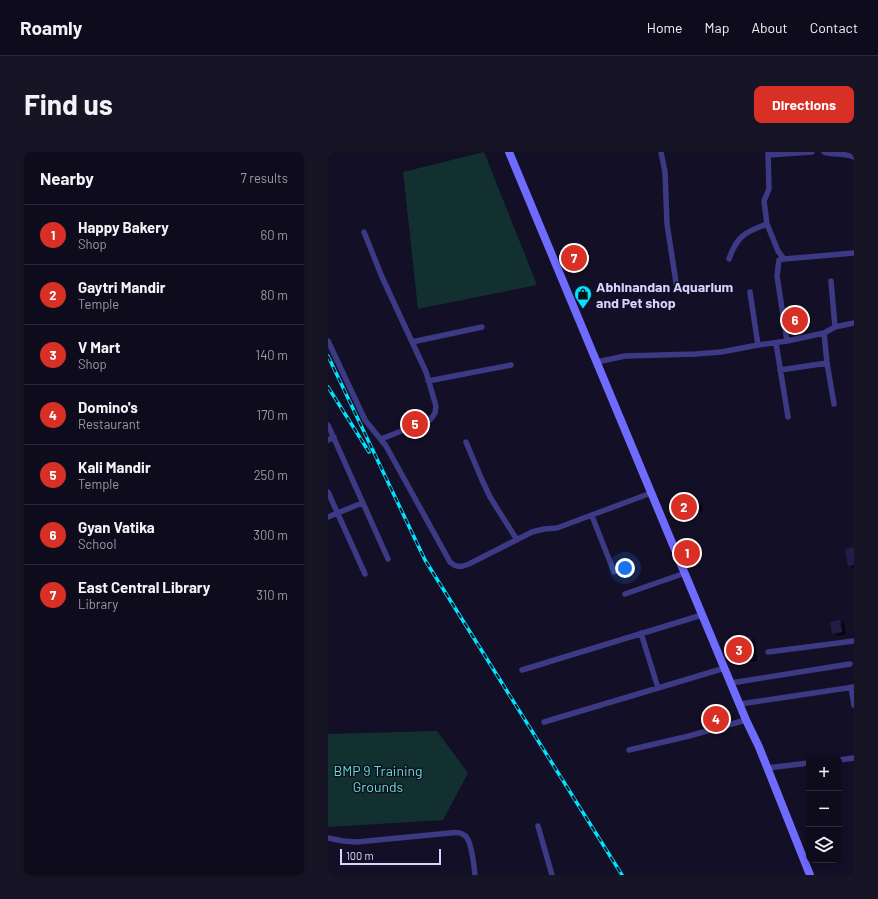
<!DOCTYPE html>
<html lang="en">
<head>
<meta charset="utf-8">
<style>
	:root { --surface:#0e0b1c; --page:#171425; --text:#f1f3f6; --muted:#9b9ba3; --line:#2e2b3b; --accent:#d93025 }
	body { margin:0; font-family:Barlow,sans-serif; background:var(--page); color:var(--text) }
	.controls { position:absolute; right:12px; bottom:12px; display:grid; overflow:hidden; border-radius:8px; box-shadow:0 2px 6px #0003 }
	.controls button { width:36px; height:36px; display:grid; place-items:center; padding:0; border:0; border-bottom:1px solid var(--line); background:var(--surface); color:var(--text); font:20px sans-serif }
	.scale { position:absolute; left:12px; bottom:10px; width:101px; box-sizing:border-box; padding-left:4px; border:2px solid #d9d4ff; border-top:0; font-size:11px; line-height:14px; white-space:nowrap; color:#d9d4ff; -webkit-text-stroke:3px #130f26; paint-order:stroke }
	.you { position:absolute; left:297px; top:416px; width:14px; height:14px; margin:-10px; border:3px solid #fff; border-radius:50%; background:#1a73e8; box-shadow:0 0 0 6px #1a73e833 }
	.badge { display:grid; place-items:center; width:26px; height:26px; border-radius:50%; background:var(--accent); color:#fff; font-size:13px; font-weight:700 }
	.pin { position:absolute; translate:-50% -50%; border:2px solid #fff; box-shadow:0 1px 4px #0006 }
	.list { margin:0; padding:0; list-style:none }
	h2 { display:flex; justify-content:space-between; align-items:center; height:52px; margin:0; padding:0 16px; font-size:17px }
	h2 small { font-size:13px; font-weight:400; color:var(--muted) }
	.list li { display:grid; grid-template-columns:26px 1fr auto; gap:12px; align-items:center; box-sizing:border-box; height:60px; padding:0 16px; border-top:1px solid var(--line) }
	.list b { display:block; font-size:15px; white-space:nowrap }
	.list p { margin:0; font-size:13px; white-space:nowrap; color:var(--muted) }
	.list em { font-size:13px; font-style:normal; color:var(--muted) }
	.icon { flex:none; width:22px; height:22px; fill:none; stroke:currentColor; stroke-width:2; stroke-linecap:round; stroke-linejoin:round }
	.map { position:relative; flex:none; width:526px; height:723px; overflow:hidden; border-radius:8px }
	header { display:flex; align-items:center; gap:24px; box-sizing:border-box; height:56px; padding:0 20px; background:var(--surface); border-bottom:1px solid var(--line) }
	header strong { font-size:19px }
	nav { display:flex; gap:22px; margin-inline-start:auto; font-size:14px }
	.intro { display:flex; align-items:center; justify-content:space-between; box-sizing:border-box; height:96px; padding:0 24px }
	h1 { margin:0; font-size:28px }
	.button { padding:10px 18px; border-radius:8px; background:var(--accent); color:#fff; font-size:14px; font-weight:700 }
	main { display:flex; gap:24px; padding:0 24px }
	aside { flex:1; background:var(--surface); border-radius:8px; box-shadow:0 2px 6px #0003 }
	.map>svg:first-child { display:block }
	.green { fill:#12302f }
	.building { fill:#241b47; filter:url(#shadow) }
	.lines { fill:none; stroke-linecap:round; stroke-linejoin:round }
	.street { stroke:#3d3a85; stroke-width:5.5 }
	.secondary { stroke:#6f6bff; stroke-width:8 }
	.rail-casing { stroke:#00e5ff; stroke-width:3.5 }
	.rail { stroke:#130f26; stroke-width:2; stroke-dasharray:6; stroke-linecap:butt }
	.labels { text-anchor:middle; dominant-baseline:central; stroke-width:3; stroke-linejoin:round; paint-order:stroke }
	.poi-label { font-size:14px; font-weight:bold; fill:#d9d4ff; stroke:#130f26; text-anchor:start }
	.park-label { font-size:14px; fill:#5fe0c0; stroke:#130f26 }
</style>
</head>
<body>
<header>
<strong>Roamly</strong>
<nav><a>Home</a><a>Map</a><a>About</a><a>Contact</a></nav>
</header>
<div class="intro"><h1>Find us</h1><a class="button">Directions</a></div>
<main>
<aside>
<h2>Nearby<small>7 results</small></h2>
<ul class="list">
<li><span class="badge">1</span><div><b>Happy Bakery</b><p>Shop</p></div><em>60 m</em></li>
<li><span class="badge">2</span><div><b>Gaytri Mandir</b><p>Temple</p></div><em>80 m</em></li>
<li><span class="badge">3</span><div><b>V Mart</b><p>Shop</p></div><em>140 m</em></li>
<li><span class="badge">4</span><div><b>Domino's</b><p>Restaurant</p></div><em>170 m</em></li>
<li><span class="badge">5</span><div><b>Kali Mandir</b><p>Temple</p></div><em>250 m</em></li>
<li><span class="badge">6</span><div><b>Gyan Vatika</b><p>School</p></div><em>300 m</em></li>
<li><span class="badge">7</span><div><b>East Central Library</b><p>Library</p></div><em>310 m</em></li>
</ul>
</aside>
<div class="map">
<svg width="526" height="723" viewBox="0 0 526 723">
	<defs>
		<filter id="shadow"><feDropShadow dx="4" dy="2" stdDeviation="0" flood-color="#0009"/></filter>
	</defs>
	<rect width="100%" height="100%" fill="#130f26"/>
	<path class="green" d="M156 0 209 133 90 157 75 20Z
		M109 579 140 621 115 668 0 675V582Z"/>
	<path class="building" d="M258 97V100L252 101 251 109 242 110 239 102 235 103 236 99Z
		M359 348 361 353 370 351 371 357 346 364 341 352Z
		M526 395V413L520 414 517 397Z
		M512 468 514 480 504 482 502 470Z
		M423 485 425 507 401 509 397 488Z
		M392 563 395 572 376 577 373 570Z"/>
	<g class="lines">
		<path class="street" d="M333 0 337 20 339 72 349 137
			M496 0C506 3 517 1 526 5
			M440 3 484 0
			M36 80 54 125 98 220 108 254 107 261 102 268 53 287
			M401 107C409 84 417 80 439 72
			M456 107 526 101
			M503 129 507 175
			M422 140 430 193
			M496 181 499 211 506 252
			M0 189 37 268 58 294 122 410C129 416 133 415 141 412L204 380 216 377 229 376 245 370 323 341
			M459 189 496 181 507 175 526 171
			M84 190 154 175
			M448 191 460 265
			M269 210 297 204 368 202 393 200 430 193 459 189 449 124 451 108 456 107 450 99 439 72 436 49 441 37 440 0
			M452 218 499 211
			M100 229 183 213
			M0 273 60 407
			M0 288 6 285
			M138 290 154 328 162 345 189 388
			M0 340 37 422
			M264 364 286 420
			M0 365 34 351
			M297 442 357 421
			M313 481 330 536
			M440 500 526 489
			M194 518 374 463
			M403 531 522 512
			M523 535 526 553
			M412 552 526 535
			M216 570 397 516
			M301 598 361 584 418 568
			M511 608 526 606
			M439 616 481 611
			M210 674 224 723
			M0 686 15 689 29 690 122 681C128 680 135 680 139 686 144 693 146 714 147 723"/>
		<path class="secondary" d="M181 0 418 568 431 595 482 723"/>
		<g class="rail-casing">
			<path id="rail" d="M0 204 97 408 294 723
				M0 235 41 300"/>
		</g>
		<use href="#rail" class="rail"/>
	</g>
	<defs>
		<g id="shop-pin" transform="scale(0.9)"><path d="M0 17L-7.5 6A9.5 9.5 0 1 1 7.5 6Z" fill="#00e5ff" stroke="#130f26"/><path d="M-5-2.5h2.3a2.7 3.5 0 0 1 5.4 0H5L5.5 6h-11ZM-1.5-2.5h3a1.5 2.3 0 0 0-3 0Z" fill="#111"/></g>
	</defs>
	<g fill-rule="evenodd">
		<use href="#shop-pin" x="255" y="142"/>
	</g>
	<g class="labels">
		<g class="poi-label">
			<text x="268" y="134">Abhinandan Aquarium<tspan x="268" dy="16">and Pet shop</tspan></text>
		</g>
		<g class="park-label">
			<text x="50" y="618">BMP 9 Training<tspan x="50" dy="16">Grounds</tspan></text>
		</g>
	</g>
</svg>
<div class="controls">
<button>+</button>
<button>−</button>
<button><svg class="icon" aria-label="layers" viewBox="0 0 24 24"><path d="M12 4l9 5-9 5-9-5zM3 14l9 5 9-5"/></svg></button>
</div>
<div class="scale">100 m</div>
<div class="you"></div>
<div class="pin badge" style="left:359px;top:401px">1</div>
<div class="pin badge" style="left:356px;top:355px">2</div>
<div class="pin badge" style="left:411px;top:498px">3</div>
<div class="pin badge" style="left:388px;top:567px">4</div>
<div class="pin badge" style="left:87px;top:272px">5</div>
<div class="pin badge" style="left:467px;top:168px">6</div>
<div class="pin badge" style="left:246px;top:106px">7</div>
</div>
</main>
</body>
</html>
